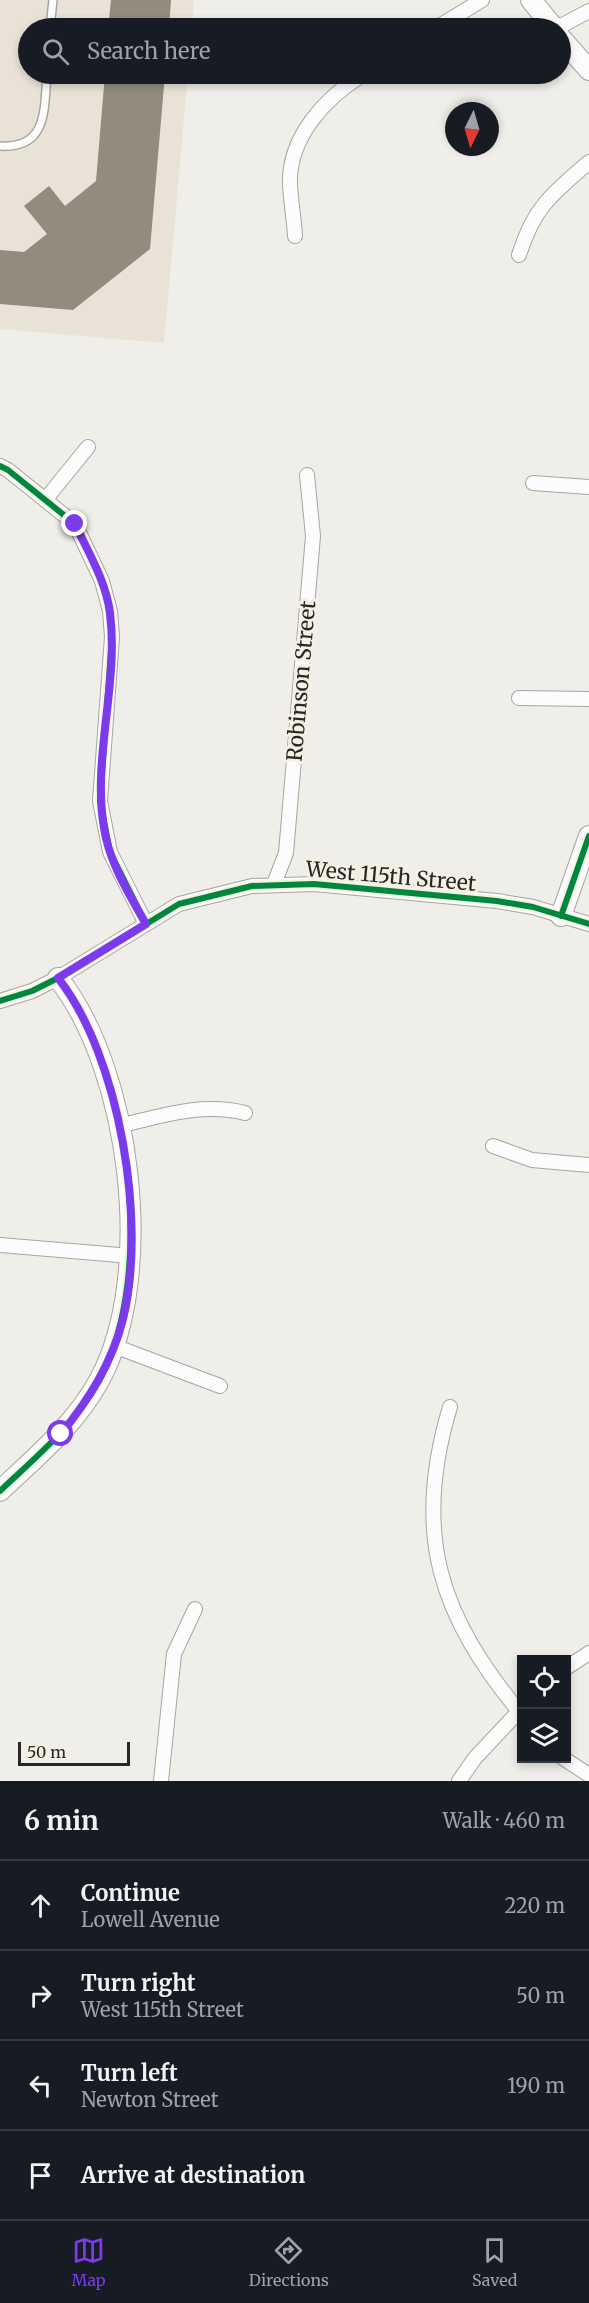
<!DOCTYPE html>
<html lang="en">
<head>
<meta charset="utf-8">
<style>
	:root { --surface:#171b24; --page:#242831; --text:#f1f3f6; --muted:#9ea1a6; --line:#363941; --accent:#7c3aed }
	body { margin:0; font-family:Merriweather,serif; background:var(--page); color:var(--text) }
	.controls { position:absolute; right:18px; bottom:18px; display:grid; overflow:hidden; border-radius:0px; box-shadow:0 3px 9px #0003 }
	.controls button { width:54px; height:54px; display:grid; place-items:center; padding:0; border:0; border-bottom:2px solid var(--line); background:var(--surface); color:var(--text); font:30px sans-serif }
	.compass { position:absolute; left:445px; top:102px; width:54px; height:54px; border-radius:50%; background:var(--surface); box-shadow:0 3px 9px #0003; rotate:185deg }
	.scale { position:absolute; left:18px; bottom:15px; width:112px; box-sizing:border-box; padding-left:6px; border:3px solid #2a2824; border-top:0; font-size:16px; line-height:21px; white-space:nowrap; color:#2a2824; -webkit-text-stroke:4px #f4f0e4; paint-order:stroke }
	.stop { position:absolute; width:18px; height:18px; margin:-14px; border:4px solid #7c3aed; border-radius:50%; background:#fff }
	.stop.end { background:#7c3aed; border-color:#fff; box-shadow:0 2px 6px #0008 }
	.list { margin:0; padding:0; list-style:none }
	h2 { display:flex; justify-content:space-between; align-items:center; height:78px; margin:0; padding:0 24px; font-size:26px }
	h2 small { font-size:20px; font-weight:400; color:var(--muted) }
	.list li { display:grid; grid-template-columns:39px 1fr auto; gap:18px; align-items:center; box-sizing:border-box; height:90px; padding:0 24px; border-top:2px solid var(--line) }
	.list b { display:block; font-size:22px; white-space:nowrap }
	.list p { margin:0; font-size:20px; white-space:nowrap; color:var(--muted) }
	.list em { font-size:20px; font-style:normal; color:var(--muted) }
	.icon { flex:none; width:33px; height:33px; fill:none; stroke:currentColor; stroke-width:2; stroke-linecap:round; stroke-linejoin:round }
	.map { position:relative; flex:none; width:589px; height:1781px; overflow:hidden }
	.search { position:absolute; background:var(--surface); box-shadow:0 3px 9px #0003; left:18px; right:18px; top:18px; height:66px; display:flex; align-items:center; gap:15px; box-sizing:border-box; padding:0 21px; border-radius:33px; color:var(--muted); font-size:22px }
	.sheet { height:438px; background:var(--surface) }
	nav { display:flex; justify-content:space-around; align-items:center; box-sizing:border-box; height:84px; border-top:2px solid var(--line); background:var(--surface); font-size:16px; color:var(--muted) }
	nav a { display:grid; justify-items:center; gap:3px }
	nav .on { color:var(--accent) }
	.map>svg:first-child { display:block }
	.built { fill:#e9e3d7 }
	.building { fill:#918c7e }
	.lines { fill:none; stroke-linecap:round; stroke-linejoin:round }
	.lane-casing { stroke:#a7a5a1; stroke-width:10 }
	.street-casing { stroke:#a7a5a1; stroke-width:16 }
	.secondary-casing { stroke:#a7a5a1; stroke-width:22 }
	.lane { stroke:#fdfcfc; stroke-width:7 }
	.street { stroke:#fdfcfc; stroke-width:14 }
	.secondary { stroke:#fdfcfc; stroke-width:20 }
	.cycleway-casing { stroke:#f4f0e4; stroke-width:10 }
	.cycleway { stroke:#00873e; stroke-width:6 }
	.route { stroke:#7c3aed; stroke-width:8 }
	.labels { text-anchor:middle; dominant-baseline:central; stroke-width:6; stroke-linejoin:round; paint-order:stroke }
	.street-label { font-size:21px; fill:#2a2824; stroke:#f4f0e4 }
</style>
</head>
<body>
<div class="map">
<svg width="589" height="1781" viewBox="0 0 589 1781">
	<rect width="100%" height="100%" fill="#f0eee8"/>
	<path class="built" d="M0 0H194L192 28H28V74H188L164 343 0 329Z"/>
	<path class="building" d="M111 0H171L169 28H108Z
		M105 74H165L150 249 73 310 0 304V250L24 252 47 234 24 206 49 186 65 206 96 181Z"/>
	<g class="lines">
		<g class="lane-casing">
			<path id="lane" d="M50 28 53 0
				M0 146C48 149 44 109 47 74"/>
		</g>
		<g class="street-casing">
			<path id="street" d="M436 28 482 0
				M557 28 589 11
				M295 236C294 219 291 202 290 185 288 137 326 97 364 74
				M519 255C534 207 552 194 589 162
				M0 466 8 470 75 524 102 581 110 611 112 637 100 801 110 852 146 924
				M533 483 589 487
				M45 500 88 447
				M519 698 589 699
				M274 884 286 853 313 536 307 475
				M0 1001 32 991 58 978 179 904 252 886 314 884 497 901 533 907 589 924
				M119 1126C161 1116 202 1102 245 1113
				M493 1146 532 1160 589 1165
				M0 1245 131 1256
				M114 1346 220 1386
				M450 1407C412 1533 439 1616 522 1715
				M566 1668 589 1653
				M563 1758 589 1775
				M161 1781 174 1654 195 1609
				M459 1781 475 1758 522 1708"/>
		</g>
		<g class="secondary-casing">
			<path id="secondary" d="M531 0 554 28
				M560 37 589 70
				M561 916 589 836
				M0 1491C37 1456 75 1425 100 1379 156 1274 131 1071 58 978"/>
		</g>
		<use href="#lane" class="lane"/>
		<use href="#street" class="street"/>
		<use href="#secondary" class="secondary"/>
		<g class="cycleway-casing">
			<path id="cycleway" d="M0 466 8 470 75 524 102 581 110 611 112 637 100 801 110 852 146 924
				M561 916 589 836
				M0 1001 32 991 58 978 179 904 252 886 314 884 497 901 533 907 589 924
				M0 1491C37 1456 75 1425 100 1379 156 1274 131 1071 58 978"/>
		</g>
		<use href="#cycleway" class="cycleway"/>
	</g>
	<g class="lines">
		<path class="route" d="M61 1434C89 1399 112 1363 123 1319 147 1224 120 1056 58 978L146 924C129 894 109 862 104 828 92 756 119 685 110 613 106 581 88 552 75 524"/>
	</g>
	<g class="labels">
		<g class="street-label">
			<text transform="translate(301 681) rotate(-85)">Robinson Street</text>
			<text transform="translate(391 876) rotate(5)">West 115th Street</text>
		</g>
	</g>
</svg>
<div class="controls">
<button><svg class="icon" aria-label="locate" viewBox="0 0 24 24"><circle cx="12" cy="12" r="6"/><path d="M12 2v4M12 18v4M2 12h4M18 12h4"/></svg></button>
<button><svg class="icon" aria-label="layers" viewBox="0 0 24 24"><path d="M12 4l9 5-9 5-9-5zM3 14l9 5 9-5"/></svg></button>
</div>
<svg class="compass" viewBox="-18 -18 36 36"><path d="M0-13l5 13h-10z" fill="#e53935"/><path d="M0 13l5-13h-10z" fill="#9ea1a6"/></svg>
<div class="scale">50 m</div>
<div class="stop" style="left:61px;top:1434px"></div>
<div class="stop end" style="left:75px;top:524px"></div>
<div class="search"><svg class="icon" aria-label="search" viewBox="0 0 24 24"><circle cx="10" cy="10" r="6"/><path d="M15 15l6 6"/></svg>Search here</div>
</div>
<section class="sheet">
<h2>6 min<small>Walk · 460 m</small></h2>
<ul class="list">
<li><svg class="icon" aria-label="ahead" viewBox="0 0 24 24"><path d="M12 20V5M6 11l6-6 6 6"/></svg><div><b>Continue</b><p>Lowell Avenue</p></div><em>220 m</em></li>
<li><svg class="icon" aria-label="right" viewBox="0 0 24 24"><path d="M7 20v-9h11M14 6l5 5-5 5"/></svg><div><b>Turn right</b><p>West 115th Street</p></div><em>50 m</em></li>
<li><svg class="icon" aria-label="left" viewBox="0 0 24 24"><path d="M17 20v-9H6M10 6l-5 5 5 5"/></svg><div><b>Turn left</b><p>Newton Street</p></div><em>190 m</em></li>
<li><svg class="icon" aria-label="arrive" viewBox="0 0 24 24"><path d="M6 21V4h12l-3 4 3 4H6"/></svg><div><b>Arrive at destination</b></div></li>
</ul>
</section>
<nav>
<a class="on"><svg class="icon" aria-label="map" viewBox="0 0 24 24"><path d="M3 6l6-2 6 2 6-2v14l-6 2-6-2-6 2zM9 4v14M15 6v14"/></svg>Map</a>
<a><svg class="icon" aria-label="directions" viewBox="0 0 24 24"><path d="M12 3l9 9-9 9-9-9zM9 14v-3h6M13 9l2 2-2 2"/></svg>Directions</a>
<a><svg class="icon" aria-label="saved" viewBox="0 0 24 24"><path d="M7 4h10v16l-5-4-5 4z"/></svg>Saved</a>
</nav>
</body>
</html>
